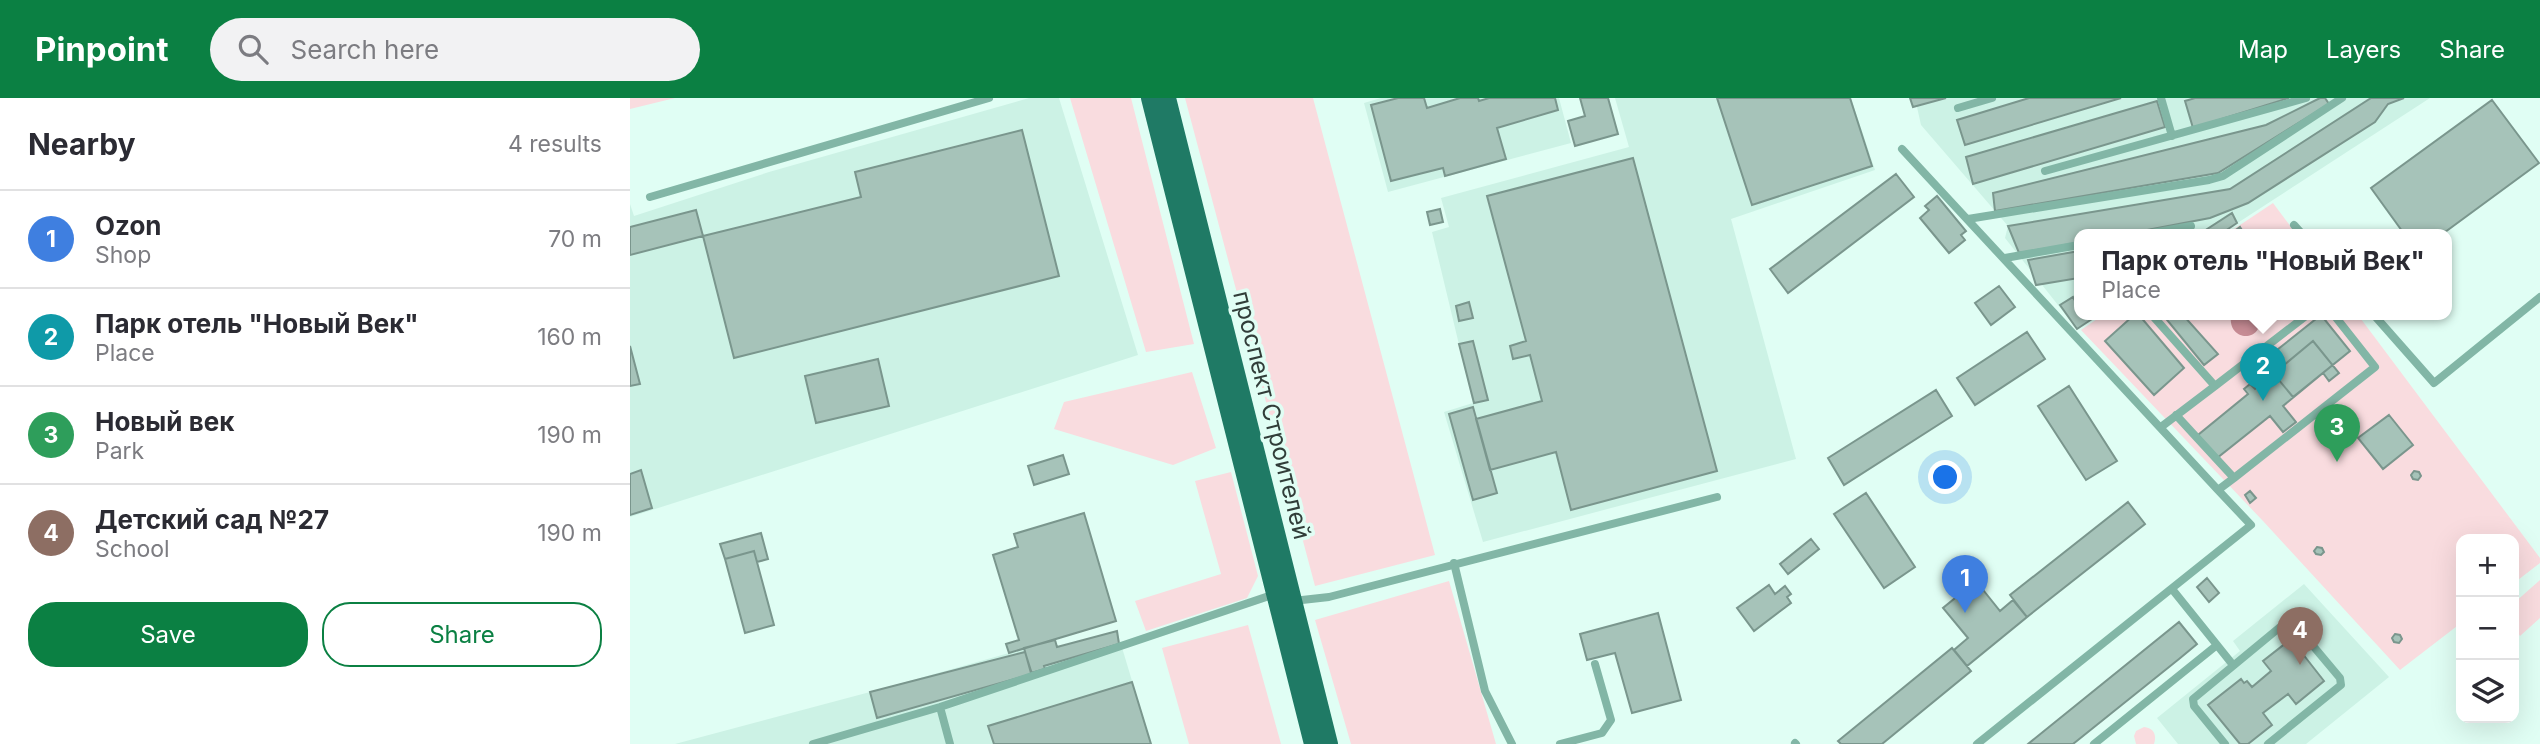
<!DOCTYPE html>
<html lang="en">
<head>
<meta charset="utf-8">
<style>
	:root { --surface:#fff; --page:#f2f2f3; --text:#2b2b33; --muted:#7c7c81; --line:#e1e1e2; --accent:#0b8043 }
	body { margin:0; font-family:Inter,sans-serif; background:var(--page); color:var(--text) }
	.controls { position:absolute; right:21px; bottom:21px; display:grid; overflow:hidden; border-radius:14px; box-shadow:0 7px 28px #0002 }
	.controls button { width:63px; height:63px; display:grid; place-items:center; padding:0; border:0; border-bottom:2px solid var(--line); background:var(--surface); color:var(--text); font:35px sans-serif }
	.you { position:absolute; left:1316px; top:380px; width:24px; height:24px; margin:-18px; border:5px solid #fff; border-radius:50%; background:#1a73e8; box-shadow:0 0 0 10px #1a73e833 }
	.badge { display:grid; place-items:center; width:46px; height:46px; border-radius:50%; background:var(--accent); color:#fff; font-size:23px; font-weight:700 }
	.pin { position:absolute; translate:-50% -58px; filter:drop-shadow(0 2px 4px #0008) }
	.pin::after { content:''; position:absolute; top:37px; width:24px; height:21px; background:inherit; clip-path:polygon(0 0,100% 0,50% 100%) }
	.popup { position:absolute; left:1444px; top:131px; width:378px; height:91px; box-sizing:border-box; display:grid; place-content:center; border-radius:14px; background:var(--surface); filter:drop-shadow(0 2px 5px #0005); font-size:23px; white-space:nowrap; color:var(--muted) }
	.popup b { font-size:26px; color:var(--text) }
	.popup::after { content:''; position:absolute; left:50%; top:100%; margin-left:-14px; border:14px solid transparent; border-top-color:var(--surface) }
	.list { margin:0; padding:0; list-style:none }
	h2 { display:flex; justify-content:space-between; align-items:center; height:91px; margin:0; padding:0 28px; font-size:30px }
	h2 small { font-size:23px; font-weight:400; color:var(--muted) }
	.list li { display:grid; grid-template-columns:46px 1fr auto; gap:21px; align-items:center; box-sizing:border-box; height:98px; padding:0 28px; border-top:2px solid var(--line) }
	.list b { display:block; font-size:26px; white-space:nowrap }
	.list p { margin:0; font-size:23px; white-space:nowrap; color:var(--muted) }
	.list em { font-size:23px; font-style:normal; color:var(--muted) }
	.actions { display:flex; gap:14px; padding:21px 28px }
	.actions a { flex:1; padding:16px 0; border:2px solid var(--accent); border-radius:28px; text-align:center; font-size:24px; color:var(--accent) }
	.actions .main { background:var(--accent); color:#fff }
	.icon { flex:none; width:38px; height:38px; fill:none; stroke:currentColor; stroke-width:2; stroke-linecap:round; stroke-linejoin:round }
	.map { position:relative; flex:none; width:1910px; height:646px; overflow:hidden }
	header { display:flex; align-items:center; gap:42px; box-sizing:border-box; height:98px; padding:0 35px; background:var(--accent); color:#fff }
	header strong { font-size:33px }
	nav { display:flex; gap:38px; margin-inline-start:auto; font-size:24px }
	.search { width:490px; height:63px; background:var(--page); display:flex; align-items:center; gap:18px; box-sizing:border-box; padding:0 24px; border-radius:38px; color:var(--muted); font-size:26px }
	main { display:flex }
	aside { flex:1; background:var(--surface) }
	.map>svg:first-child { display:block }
	.built { fill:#ccf2e5 }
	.green { fill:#f9dcdf }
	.water { fill:#c68b94 }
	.building { fill:#a6c3b9; stroke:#7a968d; stroke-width:2 }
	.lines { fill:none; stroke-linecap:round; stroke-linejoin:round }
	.lane { stroke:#82b6a6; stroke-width:8 }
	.primary { stroke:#1f7a65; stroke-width:18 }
	.labels { text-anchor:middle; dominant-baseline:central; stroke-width:7; stroke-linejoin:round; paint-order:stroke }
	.street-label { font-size:24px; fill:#313d39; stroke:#e0fef4 }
</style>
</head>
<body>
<header>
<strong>Pinpoint</strong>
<div class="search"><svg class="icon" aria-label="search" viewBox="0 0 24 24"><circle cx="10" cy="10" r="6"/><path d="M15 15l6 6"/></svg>Search here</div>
<nav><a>Map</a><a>Layers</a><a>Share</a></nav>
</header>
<main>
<aside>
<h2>Nearby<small>4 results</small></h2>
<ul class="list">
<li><span class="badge" style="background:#3f7fe0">1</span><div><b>Ozon</b><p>Shop</p></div><em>70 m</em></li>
<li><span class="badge" style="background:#0f9aa8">2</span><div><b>Парк отель &quot;Новый Век&quot;</b><p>Place</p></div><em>160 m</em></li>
<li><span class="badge" style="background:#2e9e5b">3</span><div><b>Новый век</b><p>Park</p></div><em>190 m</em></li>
<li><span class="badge" style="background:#8d6e63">4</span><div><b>Детский сад №27</b><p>School</p></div><em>190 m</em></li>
</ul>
<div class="actions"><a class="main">Save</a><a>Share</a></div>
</aside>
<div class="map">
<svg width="1910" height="646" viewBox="0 0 1910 646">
	<rect width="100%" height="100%" fill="#e0fef4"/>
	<path class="built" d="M399 0H429L508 257 0 419V106L4 118 139 74Z
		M751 0H929L941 45 758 94 734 5Z
		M985 0H1221L1245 72 1101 121 1166 361 853 444 814 314 843 305 802 134 819 129 811 100 999 49Z
		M1285 0H1800L1589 137H1449V217H1468L1447 231 1375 140 1378 128 1291 27Z
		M1674 486 1759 579 1676 646H1548L1527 620 1610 553 1603 543Z
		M487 533 521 646H45L240 594 425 542 428 549Z"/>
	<path class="green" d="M0 0H45L0 11Z
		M440 0H501L564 246 516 254Z
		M555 0H683L805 457 685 488Z
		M1643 105 1667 137H1595Z
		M1473 217H1728L1910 460V465L1884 485V441H1831V525L1770 572 1633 423 1451 232Z
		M562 274 586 350 543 367 424 331 434 304Z
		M601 374 628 478 617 500 516 533 505 503 591 476 565 383Z
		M1910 482V520L1890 538 1884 528V505Z
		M819 483 866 646H721L685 522Z
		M618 527 651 646H559L532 550Z
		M1514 629C1524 630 1527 637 1524 646H1506L1504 638 1506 633Z"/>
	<path class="water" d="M1601 217H1629C1636 244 1597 246 1601 217Z"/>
	<path class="building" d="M768 0H794L797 10 830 0H848L849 3 859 0H925L928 12 867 30 876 61 815 78 813 70 761 83 741 7Z
		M950 0H978L988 36 945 48 938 23 955 18Z
		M1087 0H1220L1242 68 1122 107Z
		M1280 0H1316L1283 9Z
		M1399 0H1491L1335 47 1327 22Z
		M1565 0H1659L1563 30 1555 3Z
		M1690 0H1695L1699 6 1588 75 1365 113 1363 95 1636 27Z
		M1741 0H1774L1758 6 1745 24 1618 105 1580 120 1491 137H1449V145L1389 155 1378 128 1600 91Z
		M1862 2 1909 65 1811 137H1775L1741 90Z
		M1527 3 1535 29 1343 86 1336 59Z
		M392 32 429 178 104 260 73 138 231 99 225 74Z
		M1003 60 1087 373 941 412 926 354 860 372 846 321 912 303 900 257 883 261 880 248 896 243 857 98Z
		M1266 76 1284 99 1158 195 1140 171Z
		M1307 98 1336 133 1331 137 1335 142 1319 155 1290 120 1299 112 1295 108Z
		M810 111 813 124 800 127 797 114Z
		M66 112 73 138 0 157V129Z
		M1602 115 1607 125 1589 137H1568Z
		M1610 129 1615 137H1599Z
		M1449 153V180L1406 187 1398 162Z
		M1369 188 1385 209 1361 227 1345 205Z
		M1443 199 1449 210V217H1468L1447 231 1430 207Z
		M839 204 843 220 829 223 826 208Z
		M1504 217H1509L1554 270 1524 297 1475 243Z
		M1533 217H1553L1588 256 1574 267Z
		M1691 217 1720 253 1663 299 1633 263Z
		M1397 234 1415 261 1345 307 1327 280Z
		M843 243 858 302 844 305 829 246Z
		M1683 243 1709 275 1699 283 1693 275 1653 308 1666 324 1653 334 1640 318 1587 360 1568 337 1618 296 1614 291 1620 286 1625 291Z
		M0 248 10 286 0 288Z
		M248 261 259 308 186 325 175 278Z
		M1439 288 1487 363 1456 382 1408 308Z
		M1306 292 1322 318 1214 387 1198 360Z
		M843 309 867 395 843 402 819 316Z
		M1759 317 1783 347 1753 371 1728 340Z
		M433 357 439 376 404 387 398 368Z
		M11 372 22 410 0 417V376Z
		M1784 373 1789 374 1791 378 1788 382 1783 381 1781 377Z
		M1620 393 1626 400 1620 405 1615 397Z
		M1236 395 1285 469 1254 490 1204 416Z
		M1498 404 1515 426 1397 519 1380 497Z
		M454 415 486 523 379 555 376 546 389 542 363 457 388 449 384 436Z
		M131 435 138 461 127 464 124 453 95 461 90 446Z
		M1181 441 1189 451 1158 476 1150 466Z
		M1687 449 1692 450 1694 454 1691 457 1686 456 1684 453Z
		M124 453 144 527 115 535 95 461Z
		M1577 480 1589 495 1579 504 1567 489Z
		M1346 483 1370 513 1383 502 1397 519 1337 568 1324 552 1338 540 1313 510Z
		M1139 487 1145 496 1155 488 1161 496 1157 499 1161 505 1124 533 1107 510Z
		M1028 515 1051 602 1002 615 985 555 957 562 950 536Z
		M1549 524 1567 546 1549 561 1443 646H1398Z
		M487 533 489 546 414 568 415 571 401 575 394 550 425 542 427 549Z
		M1765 536 1770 537 1772 541 1769 545 1764 544 1762 540Z
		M1661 541 1694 583 1666 606 1658 596 1633 615 1642 627 1618 646H1610L1578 607 1611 581 1614 585 1617 583 1622 589 1641 573 1633 563Z
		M1322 550 1341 573 1252 646H1211L1208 643Z
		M395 554 402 576 247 620 240 594Z
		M502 584 521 646H364L358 628Z"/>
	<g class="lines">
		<path class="lane" d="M1531 0 1542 38
			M1328 10 1362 0
			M1272 51 1588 392 1604 380 1546 317
			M1415 73 1676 0
			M20 99 359 0
			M1338 121 1579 82 1593 78 1712 0
			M1664 127 1673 137
			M1511 137 1561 128
			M1375 160 1449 147
			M1522 217 1585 288 1677 217
			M1744 217 1804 285 1910 199
			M1531 329 1585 288
			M1604 380 1745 269 1704 217
			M824 465 855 593 882 646
			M663 503 699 499 1087 399
			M1587 547 1603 567
			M310 609 320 646
			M1165 645 1166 646
			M183 646 310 609 645 496
			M930 646 972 635 981 622 965 566
			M1347 646 1621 427 1588 392
			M1464 646 1587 547 1542 491
			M1595 646 1564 608 1563 601 1655 525 1663 524 1710 580 1711 587 1638 646"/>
		<path class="primary" d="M520 0 683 646
			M537 0 699 646"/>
	</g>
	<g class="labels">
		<g class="street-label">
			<text transform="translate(642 317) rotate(76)">проспект Строителей</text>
		</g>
	</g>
</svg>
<div class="controls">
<button>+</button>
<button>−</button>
<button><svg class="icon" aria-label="layers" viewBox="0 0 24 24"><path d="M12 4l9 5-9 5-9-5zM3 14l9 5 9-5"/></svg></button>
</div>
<div class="you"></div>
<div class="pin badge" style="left:1335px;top:515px;background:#3f7fe0">1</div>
<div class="pin badge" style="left:1633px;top:303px;background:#0f9aa8">2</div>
<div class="popup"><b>Парк отель &quot;Новый Век&quot;</b>Place</div>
<div class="pin badge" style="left:1707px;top:364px;background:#2e9e5b">3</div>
<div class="pin badge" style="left:1670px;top:567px;background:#8d6e63">4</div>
</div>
</main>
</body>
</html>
